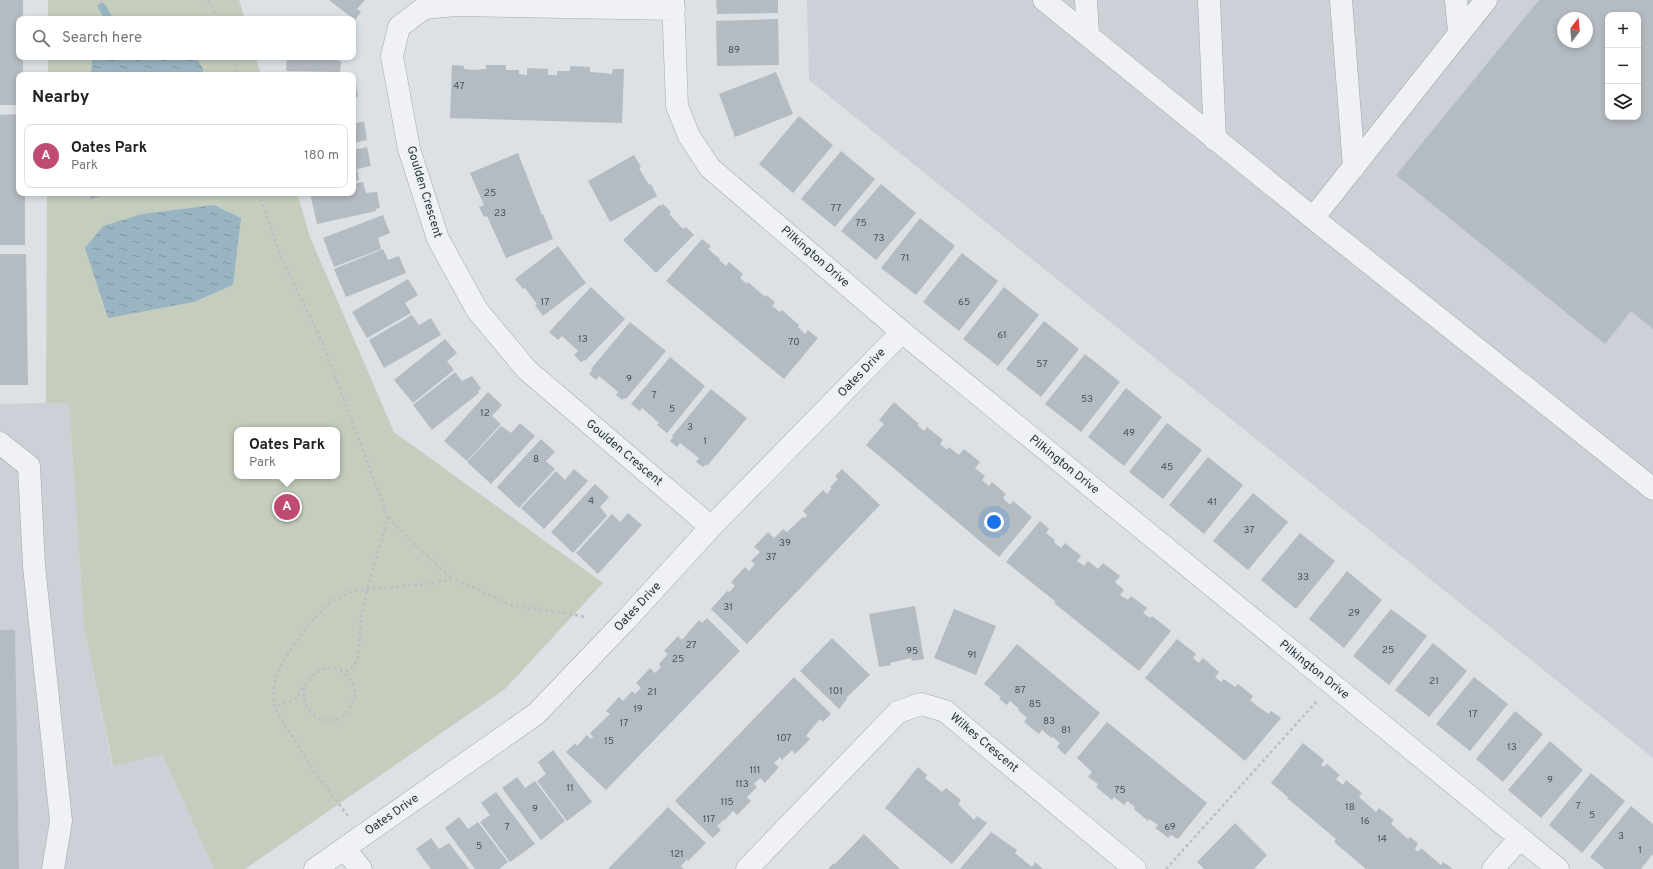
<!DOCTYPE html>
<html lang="en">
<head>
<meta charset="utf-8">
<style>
	:root { --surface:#fff; --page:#f2f2f2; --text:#222; --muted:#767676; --line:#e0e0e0; --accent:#c04b71 }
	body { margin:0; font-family:Overpass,sans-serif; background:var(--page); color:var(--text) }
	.controls { position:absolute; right:12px; top:12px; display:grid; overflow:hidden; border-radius:8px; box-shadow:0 2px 6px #0003 }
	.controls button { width:36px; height:36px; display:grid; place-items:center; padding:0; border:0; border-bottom:1px solid var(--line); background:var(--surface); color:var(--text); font:20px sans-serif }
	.compass { position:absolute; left:1557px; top:12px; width:36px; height:36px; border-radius:50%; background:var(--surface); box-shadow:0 2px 6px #0003; rotate:16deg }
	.you { position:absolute; left:994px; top:522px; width:14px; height:14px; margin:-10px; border:3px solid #fff; border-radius:50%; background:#1a73e8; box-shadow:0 0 0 6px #1a73e833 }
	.badge { display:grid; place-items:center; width:26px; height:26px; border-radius:50%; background:var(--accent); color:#fff; font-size:13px; font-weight:700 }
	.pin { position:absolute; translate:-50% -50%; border:2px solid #fff; box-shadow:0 1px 4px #0006 }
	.popup { position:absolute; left:234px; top:427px; width:106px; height:52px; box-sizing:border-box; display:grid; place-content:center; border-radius:8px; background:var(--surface); filter:drop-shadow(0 1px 3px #0005); font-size:13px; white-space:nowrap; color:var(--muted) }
	.popup b { font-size:15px; color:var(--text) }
	.popup::after { content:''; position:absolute; left:50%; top:100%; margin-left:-8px; border:8px solid transparent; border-top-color:var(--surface) }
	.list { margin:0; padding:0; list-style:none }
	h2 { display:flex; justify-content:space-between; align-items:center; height:52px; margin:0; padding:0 16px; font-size:17px }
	h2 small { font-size:13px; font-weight:400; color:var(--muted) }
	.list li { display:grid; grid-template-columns:26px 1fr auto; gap:12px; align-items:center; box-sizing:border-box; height:64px; margin:0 8px 8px; padding:0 8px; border:1px solid var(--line); border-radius:8px }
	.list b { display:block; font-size:15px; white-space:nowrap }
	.list p { margin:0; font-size:13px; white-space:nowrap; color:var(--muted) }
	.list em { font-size:13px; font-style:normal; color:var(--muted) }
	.icon { flex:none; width:22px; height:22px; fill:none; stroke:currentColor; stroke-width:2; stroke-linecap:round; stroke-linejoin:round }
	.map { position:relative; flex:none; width:1653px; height:869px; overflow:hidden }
	.search { position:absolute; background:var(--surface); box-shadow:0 2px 6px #0003; left:16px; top:16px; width:340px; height:44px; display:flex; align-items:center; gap:10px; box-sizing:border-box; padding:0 14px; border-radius:8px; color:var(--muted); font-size:15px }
	.panel { position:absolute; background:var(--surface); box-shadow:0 2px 6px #0003; left:16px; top:72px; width:340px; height:124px; border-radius:8px }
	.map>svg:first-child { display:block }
	.built { fill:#cbd1d6; fill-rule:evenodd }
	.green { fill:#c5cebe; fill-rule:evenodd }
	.water { fill:url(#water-ripples) }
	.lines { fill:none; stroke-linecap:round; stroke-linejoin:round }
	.stream { stroke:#9ab5c2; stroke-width:8 }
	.building { fill:#b4bbc1; fill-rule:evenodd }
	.minor-casing { stroke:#a2a9ae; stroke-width:23 }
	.path { stroke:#bbbfc4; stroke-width:2.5; stroke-dasharray:3 3; stroke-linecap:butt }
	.minor { stroke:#eff1f4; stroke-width:22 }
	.labels { text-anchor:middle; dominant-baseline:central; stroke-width:3; stroke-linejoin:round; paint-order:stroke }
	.number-label { font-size:10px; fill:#4a545c }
	.street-label { font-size:12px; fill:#27313a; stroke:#ebf0f3 }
</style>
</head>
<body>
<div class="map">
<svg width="1653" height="869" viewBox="0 0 1653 869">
	<defs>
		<pattern id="water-ripples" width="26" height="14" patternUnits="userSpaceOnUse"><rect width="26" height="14" fill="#9ab5c2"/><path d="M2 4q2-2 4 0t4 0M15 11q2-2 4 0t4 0" fill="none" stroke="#7e949f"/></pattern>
	</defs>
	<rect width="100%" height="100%" fill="#dce1e5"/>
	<path class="built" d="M807 0H1653V758L809 80ZM1608 15H1638V117H1608ZM1563 18H1587V42H1563Z
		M46 403 69 404 84 628 112 765 162 754 214 869H0V404Z"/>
	<path class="green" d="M48 0H239L245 19H48Z
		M48 57H256L261 75H48Z
		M47 193H297L310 237 394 432 603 583 505 689 245 869H214L162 754 113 766 84 628 69 404 46 403ZM237 430H337V476H237Z"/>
	<path class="water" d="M92 57H196L203 69V75H91Z
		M90 193H113L90 199Z
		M214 205 241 218 233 285 194 302 108 318 85 248 103 226 142 214Z"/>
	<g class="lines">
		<path class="stream" d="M102 7 109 19"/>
	</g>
	<path class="building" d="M0 0H23V19H19V57H23V75H19V105H0Z
		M329 0H365L357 9 361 12 355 20Z
		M716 0H778V13L717 14Z
		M1539 0H1653V329L1631 311 1605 344 1396 175ZM1608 15H1638V117H1608ZM1563 18H1587V42H1563Z
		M778 19 779 65 717 66 716 21Z
		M287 57H338V61H341L340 72 286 71Z
		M452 65 464 66V69L473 70 486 69V65H506V70H519V74L527 75V68L548 69V75H557V71H570V66L590 67V72L603 73 612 74 613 69H624L622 123 450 118Z
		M776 72 793 114 735 137 719 94Z
		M355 78 358 97H353V79Z
		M19 114V193H25V245H0V115Z
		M799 116 833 145 793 193 759 164Z
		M364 121 367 140 353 143V124Z
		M367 147 371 166 357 169 359 180 353 182V150Z
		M841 151 875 179 835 227 801 199Z
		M518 153 542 215 543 214 553 239 506 258 487 216 484 217 479 207 484 205 470 173Z
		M634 155 641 167 639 168 649 185 651 184 657 196 610 222 588 181Z
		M363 182 366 193 377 192 380 208 376 209V211L317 224 310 193H353V184Z
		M881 184 916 213 876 260 841 231Z
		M663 204 671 212 669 214 683 229 686 227 694 235 656 273 623 240 659 205 660 206Z
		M383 215 390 233 378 238 381 249 334 267 323 238Z
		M920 218 955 246 916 295 881 268Z
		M702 239 711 246 708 249 720 259 719 260 726 266 729 262 743 274 740 278 747 284 748 282 765 297 766 295 775 302 772 306 780 312 782 310 799 325 798 327 805 334 808 330 818 338 784 379 666 281Z
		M558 246 586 283 543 316 535 305 537 304 525 288 523 289 515 279Z
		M383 249 388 260 399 256 406 273 346 297 334 269Z
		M962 253 998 281 959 331 923 302Z
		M0 254H26L28 385H0Z
		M408 279 418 295 405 303 411 313 367 338 352 312Z
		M591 287 625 319 585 361 584 360 581 362 574 355 578 351 562 336 558 340 549 332Z
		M1004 287 1039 315 998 366 963 339Z
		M412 315 419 325 431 318 441 335 384 368 369 340Z
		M1044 321 1079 349 1041 397 1006 369Z
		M630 322 666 351 626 399 625 398 622 400 616 395 618 392 599 376 596 380 589 374 592 370 591 369Z
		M445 339 457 353 447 361 454 370 413 403 394 380Z
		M1085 354 1120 382 1081 432 1045 404Z
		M670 357 705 386 667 433 657 425 659 423 642 408 640 411 631 404Z
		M455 372 462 381 472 376 481 388 478 391 479 393 432 430 413 405Z
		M1126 388 1162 417 1124 466 1088 437Z
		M711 389 747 418 707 466 706 464 703 467 696 462 699 458 680 443 677 447 670 441 673 437 672 436Z
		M488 392 502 405 492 416 501 424 467 461 444 441Z
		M894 402 919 424 917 425 924 431 927 427 943 440 940 444 947 450 949 447 959 455 964 449 980 462 975 468 985 476 982 480 989 486 992 482 1006 494 1003 498 1010 505 1013 501 1032 517 999 557 866 445 884 424 879 420Z
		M520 423 535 436 491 484 467 462 501 426 511 433Z
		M1167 423 1202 450 1163 499 1129 472Z
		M541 439 555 452 546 461 555 469 519 508 497 487Z
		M1208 457 1243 485 1204 534 1169 505Z
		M574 469 588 481 544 529 521 508 556 471 565 480Z
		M842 469 880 505 747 644 711 609 727 591 729 592 735 586 731 582 745 567 749 571 755 564 751 561 760 552 754 547 768 532 774 538 783 529 787 532 803 517 805 518 807 515 803 511 823 490 827 494 832 488 830 487 838 479 835 476Z
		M595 484 609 497 600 507 607 516 573 553 551 532Z
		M1253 493 1288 522 1248 570 1213 541Z
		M628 513 642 525 598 574 576 553 612 514 620 522Z
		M1040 521 1049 529 1046 533 1055 540 1054 542 1061 548 1065 543 1081 556 1077 561 1084 566 1088 561 1098 569 1103 563 1120 576 1115 582 1124 590 1120 595 1128 600 1131 596 1147 608 1143 613 1150 618 1152 616 1171 631 1139 671 1054 603 1056 602 1006 562Z
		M1300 533 1335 561 1296 609 1261 580Z
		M1347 571 1382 600 1344 648 1309 619Z
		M915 606 924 659 912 661 911 658 890 663 891 665 879 667 869 614Z
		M954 609 996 626 976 675 934 658Z
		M1391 609 1427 636 1389 685 1353 656Z
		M707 618 740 651 606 790 566 752 575 743 577 746 587 735 591 739 593 737 590 733 610 714 606 711 619 697 623 701 632 691 635 694 641 688 636 683 650 668 655 673 661 667 659 664 668 654 664 651 678 636 682 640 699 620 702 623Z
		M0 630H15L19 869H0Z
		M832 638 870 675 846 698 847 699 839 709 800 671Z
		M1177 639 1196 654 1193 658 1199 663 1203 658 1219 672 1215 677 1221 682 1224 679 1235 687 1238 684 1253 696 1250 700 1257 706 1269 714 1271 711 1281 718 1245 761 1145 678Z
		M1433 643 1467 671 1429 717 1395 690Z
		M1017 644 1100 713 1065 755 1057 747 1060 743 1053 737 1052 738 1042 730 1039 734 1024 722 1027 718 1018 710 1019 709 1010 701 1007 705 999 699 1001 697 984 684Z
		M794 677 831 714 823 722 820 719 814 726 806 736 810 739 795 754 792 750 782 760 780 757 774 763 779 767 765 783 760 778 754 784 757 787 747 797 751 801 737 815 733 811 724 821V819L717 826 721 830 713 838 675 801Z
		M1474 677 1508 704 1470 751 1436 724Z
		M1515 711 1543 734 1503 782 1476 759Z
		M1107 722 1207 803 1178 839 1171 835 1168 838 1155 828 1158 825 1149 819 1148 821 1134 809 1135 807 1127 801 1124 805 1114 797 1112 800 1096 787 1098 784 1088 777 1092 772 1077 758Z
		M1550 741 1583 770 1541 818 1508 790Z
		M1303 743 1324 760 1321 765 1324 767 1327 764 1340 775 1336 779 1343 785 1346 780 1362 793 1359 797 1376 812 1379 808 1394 820 1391 824 1408 839 1410 837 1418 843 1415 849 1418 852 1421 848 1441 865 1443 862 1453 869H1366L1334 842 1336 839 1287 798 1288 797 1271 783Z
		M553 750 592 802 567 821 537 781 546 774 538 762Z
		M918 767 927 775 925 778 942 792 946 788 961 800 958 804 974 820 977 816 987 823 952 864 885 808Z
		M1591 773 1625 801 1582 853 1549 825Z
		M517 777 525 788 535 781 565 821 541 840 502 788Z
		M496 792 535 844 510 862 480 822 490 815 481 803Z
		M1631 806 1653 824V854L1641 869H1605L1590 857Z
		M668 807 706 843 688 861 687 859 681 866 684 869H608Z
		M459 817 468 829 478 822 508 862 499 869H475L445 828Z
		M1235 823 1267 855 1254 869H1204L1197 862Z
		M991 832 1017 850 1015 853 1032 867 1035 862 1043 869H960Z
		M864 834 900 869H828L834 863 835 864Z
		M431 838 439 849 449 843 469 869H431L416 849Z"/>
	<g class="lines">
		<g class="minor-casing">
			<path id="minor" d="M673 0 677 106 689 136 710 168 902 332 1558 869
				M1044 0 1313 218 1653 489
				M1086 0 1088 35
				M1209 0 1215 140
				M1341 0 1354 167
				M1456 0 1459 32
				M674 9 455 5 424 8 399 27 392 56 409 149 438 239 477 310 527 370 711 527
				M1313 218 1486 0
				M0 443 29 466 34 566 61 821 53 869
				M345 849 361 869
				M315 869 536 714 625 621 711 527 902 332
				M747 869 898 712 921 704 945 711 1135 869
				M1493 869 1520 838"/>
		</g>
		<path class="path" d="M208 0 219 19
			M233 57 237 75
			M259 193 281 257 323 344 388 517 367 590 361 617 358 659 353 667 347 671 329 668 319 670 313 675 297 697 293 701 274 707
			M388 517 416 546 453 579
			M305 687C303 698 303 703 311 712 338 741 376 689 340 671
			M348 816 313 770 274 707V684L282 663 308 625 332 601 352 591 427 584 454 579 514 606 560 612 585 617
			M1166 869 1317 701"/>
		<use href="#minor" class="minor"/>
	</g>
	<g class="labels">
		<g class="number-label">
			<text x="734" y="50">89</text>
			<text x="459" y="86">47</text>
			<text x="490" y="193">25</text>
			<text x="836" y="208">77</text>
			<text x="500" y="213">23</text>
			<text x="861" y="223">75</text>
			<text x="879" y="238">73</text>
			<text x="905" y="258">71</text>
			<text x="545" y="302">17</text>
			<text x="964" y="302">65</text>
			<text x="1002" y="335">61</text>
			<text x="583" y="339">13</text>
			<text x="794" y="342">70</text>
			<text x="1042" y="364">57</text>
			<text x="629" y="379">9</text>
			<text x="654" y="395">7</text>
			<text x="1087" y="399">53</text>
			<text x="672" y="409">5</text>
			<text x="485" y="413">12</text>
			<text x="690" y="427">3</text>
			<text x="1129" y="433">49</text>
			<text x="705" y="441">1</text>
			<text x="536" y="459">8</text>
			<text x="1167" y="467">45</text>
			<text x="591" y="501">4</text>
			<text x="1212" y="502">41</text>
			<text x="1249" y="530">37</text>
			<text x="785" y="543">39</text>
			<text x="771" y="557">37</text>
			<text x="1303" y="577">33</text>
			<text x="728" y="607">31</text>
			<text x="1354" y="613">29</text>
			<text x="691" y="645">27</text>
			<text x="1388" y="650">25</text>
			<text x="912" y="651">95</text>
			<text x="972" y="655">91</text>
			<text x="678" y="659">25</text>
			<text x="1434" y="681">21</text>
			<text x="1020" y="690">87</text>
			<text x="836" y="691">101</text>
			<text x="652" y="692">21</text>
			<text x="1035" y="704">85</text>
			<text x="638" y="709">19</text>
			<text x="1473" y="714">17</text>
			<text x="1049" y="721">83</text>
			<text x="624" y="723">17</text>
			<text x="1066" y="730">81</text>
			<text x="784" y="738">107</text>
			<text x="609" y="741">15</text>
			<text x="1512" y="747">13</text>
			<text x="755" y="770">111</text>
			<text x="1550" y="780">9</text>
			<text x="742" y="784">113</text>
			<text x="570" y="788">11</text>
			<text x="1120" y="790">75</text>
			<text x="727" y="802">115</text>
			<text x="1578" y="806">7</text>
			<text x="1350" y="807">18</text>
			<text x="535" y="809">9</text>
			<text x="1592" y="815">5</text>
			<text x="709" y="819">117</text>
			<text x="1365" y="821">16</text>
			<text x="507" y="827">7</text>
			<text x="1170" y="827">69</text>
			<text x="1621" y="836">3</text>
			<text x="1382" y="839">14</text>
			<text x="479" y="846">5</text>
			<text x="1640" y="850">1</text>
			<text x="677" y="854">121</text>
		</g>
		<g class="street-label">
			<text transform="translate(424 192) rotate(73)">Goulden Crescent</text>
			<text transform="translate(815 257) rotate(41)">Pilkington Drive</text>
			<text transform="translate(862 373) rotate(-46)">Oates Drive</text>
			<text transform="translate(624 453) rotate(40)">Goulden Crescent</text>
			<text transform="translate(1064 465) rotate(39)">Pilkington Drive</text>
			<text transform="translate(638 607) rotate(-47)">Oates Drive</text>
			<text transform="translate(1314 670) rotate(39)">Pilkington Drive</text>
			<text transform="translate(984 743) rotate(40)">Wilkes Crescent</text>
			<text transform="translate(392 815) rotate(-35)">Oates Drive</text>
		</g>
	</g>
</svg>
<div class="controls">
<button>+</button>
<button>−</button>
<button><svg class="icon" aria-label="layers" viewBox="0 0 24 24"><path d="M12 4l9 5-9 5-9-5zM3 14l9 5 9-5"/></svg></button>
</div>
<svg class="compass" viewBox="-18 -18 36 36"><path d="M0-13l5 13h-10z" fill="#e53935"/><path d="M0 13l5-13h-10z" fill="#767676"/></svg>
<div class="you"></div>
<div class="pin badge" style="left:287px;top:507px">A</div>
<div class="popup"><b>Oates Park</b>Park</div>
<div class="search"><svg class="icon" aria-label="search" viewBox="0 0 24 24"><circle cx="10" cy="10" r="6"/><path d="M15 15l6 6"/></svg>Search here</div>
<section class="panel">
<h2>Nearby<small></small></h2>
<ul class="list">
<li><span class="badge">A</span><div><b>Oates Park</b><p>Park</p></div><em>180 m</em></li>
</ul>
</section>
</div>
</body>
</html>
